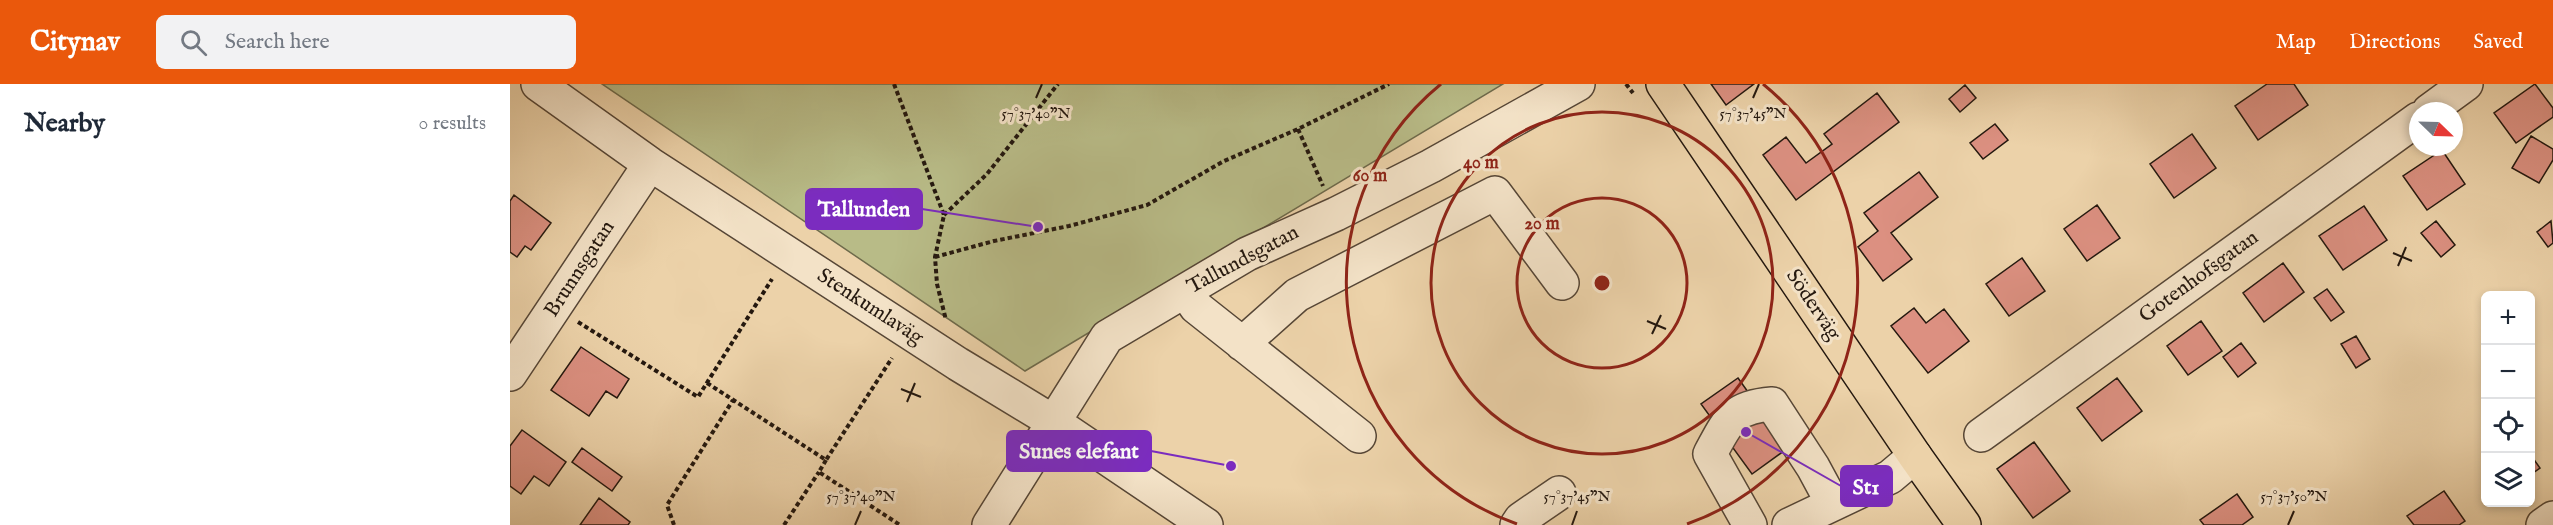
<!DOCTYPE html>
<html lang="en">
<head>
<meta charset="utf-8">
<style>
	:root { --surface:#fff; --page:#f2f2f3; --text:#1f2937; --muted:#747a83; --line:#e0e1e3; --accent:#ea580c }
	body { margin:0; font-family:"IM FELL English",serif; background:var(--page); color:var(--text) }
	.controls { position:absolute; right:18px; bottom:18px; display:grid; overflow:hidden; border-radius:9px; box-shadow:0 3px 9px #0003 }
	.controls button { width:54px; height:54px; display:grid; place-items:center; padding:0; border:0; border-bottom:2px solid var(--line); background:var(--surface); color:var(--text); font:30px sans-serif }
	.compass { position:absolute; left:1899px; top:18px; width:54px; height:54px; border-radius:50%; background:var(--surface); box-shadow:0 3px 9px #0003; rotate:113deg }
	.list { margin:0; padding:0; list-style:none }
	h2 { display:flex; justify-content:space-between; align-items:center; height:78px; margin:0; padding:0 24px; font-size:26px }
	h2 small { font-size:20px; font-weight:400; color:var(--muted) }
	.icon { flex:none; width:33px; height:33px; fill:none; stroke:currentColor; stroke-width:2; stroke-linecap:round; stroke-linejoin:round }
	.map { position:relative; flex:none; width:2043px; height:441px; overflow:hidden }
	header { display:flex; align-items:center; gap:36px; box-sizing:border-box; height:84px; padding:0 30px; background:var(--accent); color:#fff }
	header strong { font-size:28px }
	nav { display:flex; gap:33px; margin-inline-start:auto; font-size:21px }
	.search { width:420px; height:54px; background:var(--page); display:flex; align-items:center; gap:15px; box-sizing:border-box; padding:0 21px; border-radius:9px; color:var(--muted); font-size:22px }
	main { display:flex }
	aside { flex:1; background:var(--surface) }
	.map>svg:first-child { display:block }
	.green { fill:#b8bb87; stroke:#6e6a4b; stroke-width:1.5 }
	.building { fill:#dc9081; stroke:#24180f; stroke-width:1.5 }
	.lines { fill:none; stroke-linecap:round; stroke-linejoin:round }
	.minor-casing { stroke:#564636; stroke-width:36 }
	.major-casing { stroke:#24180f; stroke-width:36 }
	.path { stroke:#24180f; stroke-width:4; stroke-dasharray:4.5 3; stroke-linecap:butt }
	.minor { stroke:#f3e2c7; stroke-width:33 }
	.major { stroke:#ecd2a9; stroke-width:33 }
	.ticks { fill:none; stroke:#24180f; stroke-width:2 }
	.ring { fill:none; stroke:#8f2418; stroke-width:3 }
	.labels { text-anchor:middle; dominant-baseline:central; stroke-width:6; stroke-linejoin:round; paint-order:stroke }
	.street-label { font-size:21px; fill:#24180f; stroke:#f3e2c7 }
	.ticks-label { font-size:15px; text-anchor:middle; fill:#24180f; stroke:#f3e2c7; stroke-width:6; stroke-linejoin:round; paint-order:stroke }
	.centre { fill:#8f2418; stroke:#f3e2c7; stroke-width:3 }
	.ring-label { font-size:18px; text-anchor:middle; font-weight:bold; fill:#8f2418; stroke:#f3e2c7; stroke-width:6; stroke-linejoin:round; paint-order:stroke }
	.leader { fill:none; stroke:#7b2cbf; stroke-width:2 }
	.callout-dot { fill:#7b2cbf; stroke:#f3e2c7; stroke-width:2 }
	.callout { fill:#7b2cbf; stroke:#7b2cbf; stroke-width:2 }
	.callout-label { font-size:22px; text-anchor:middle; font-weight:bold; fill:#fff }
</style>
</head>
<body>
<header>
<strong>Citynav</strong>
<div class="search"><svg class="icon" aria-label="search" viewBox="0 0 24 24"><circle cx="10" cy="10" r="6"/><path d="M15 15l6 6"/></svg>Search here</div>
<nav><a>Map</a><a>Directions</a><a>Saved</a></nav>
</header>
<main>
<aside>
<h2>Nearby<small>0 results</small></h2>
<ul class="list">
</ul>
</aside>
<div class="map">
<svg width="2043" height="441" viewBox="0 0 2043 441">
	<rect width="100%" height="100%" fill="#ecd2a9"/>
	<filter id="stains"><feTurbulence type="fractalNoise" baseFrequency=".00333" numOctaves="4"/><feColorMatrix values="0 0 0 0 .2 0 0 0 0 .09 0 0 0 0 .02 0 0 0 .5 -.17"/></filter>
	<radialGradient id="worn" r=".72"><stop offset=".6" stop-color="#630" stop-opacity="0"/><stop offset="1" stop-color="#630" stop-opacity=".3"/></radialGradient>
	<path class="green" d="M92 0H993L515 287Z"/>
	<path class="building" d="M1201 0H1244L1216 21Z
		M1757 0H1784L1798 21 1748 56 1725 22Z
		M2025 0 2043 24V33L2006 59 1984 29Z
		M1455 1 1466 14 1450 28 1439 15Z
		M1367 9 1389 38 1286 116 1253 71 1276 53 1296 79 1322 60 1314 50Z
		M1485 40 1498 56 1473 75 1460 59Z
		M1682 50 1706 84 1664 114 1640 80Z
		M2021 52 2043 65V76L2029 99 2002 84Z
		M1932 66 1955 100 1917 126 1893 92Z
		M1409 88 1428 113 1381 149 1402 175 1373 197 1348 163 1368 147 1354 129Z
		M4 111 41 139 21 166 15 162 7 173 0 168V117Z
		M1587 121 1610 154 1577 177 1554 145Z
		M1854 122 1877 156 1833 186 1809 152Z
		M1926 137 1945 161 1931 173 1911 149Z
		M2041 137 2043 159 2038 163 2027 148Z
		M1512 174 1535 207 1499 232 1476 200Z
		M1773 179 1794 208 1754 238 1733 209Z
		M1817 205 1834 228 1821 237 1804 214Z
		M1404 224 1416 239 1434 225 1459 257 1418 289 1381 242Z
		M1691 237 1712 267 1678 291 1657 262Z
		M1846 252 1860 275 1846 284 1831 260Z
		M1731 259 1746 279 1728 293 1713 273Z
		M71 263 119 295 107 314 96 307 79 332 41 306Z
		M1228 294 1278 364 1242 390 1191 320Z
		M1607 294 1632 327 1592 357 1567 324Z
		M12 346 56 378 39 402 24 392 11 410 0 402V362Z
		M1524 358 1560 407 1523 434 1487 385Z
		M72 364 112 393 102 407 62 378Z
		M2020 370 2030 384 2020 391Z
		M1934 407 1955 437 1949 441H1904L1897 432Z
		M1727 410 1743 433 1732 441H1694L1690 436Z
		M89 414 120 438 118 441H70Z"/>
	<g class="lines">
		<g class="minor-casing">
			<path id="minor" d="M28 0 140 80 448 280 542 337 696 441
				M1919 27 1956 0
				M675 207 686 223 849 352
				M732 260 787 211 985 109 1052 199
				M0 290 140 80
				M1471 351 1908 35
				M479 441 597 253 737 170 826 130 921 82 1068 0
				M1007 441 1011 435 1049 409
				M1240 441 1200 370C1218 337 1222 323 1262 320L1303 383 1323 420
				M1279 441 1380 393 1405 372
				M2033 441 2043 434"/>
		</g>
		<g class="major-casing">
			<path id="major" d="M1153 0 1405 372 1454 441"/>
		</g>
		<path class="path" d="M384 0 434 131 425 173 427 200 436 236
			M1116 0 1123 9
			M788 45 813 102
			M434 131 477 90 548 0
			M425 173 484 157 559 142 637 121 714 77 788 45 879 0
			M68 238 188 313 262 195
			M197 299 316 376 382 274
			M316 376 309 388 390 441
			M164 441 157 421 223 316
			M274 441 309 388"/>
		<use href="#minor" class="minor"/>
		<use href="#major" class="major"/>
	</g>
	<path class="ticks" d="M526 14 532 0M1243 14 1249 0M1883 169 1902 177M1888 182 1896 163M1137 237 1156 245M1142 250 1151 231M391 305 411 313M397 318 405 299M345 441 351 427M1062 441 1067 427M1778 441 1784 427"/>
	<g class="ring">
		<circle cx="1092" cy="199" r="85"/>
		<circle cx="1092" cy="199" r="171"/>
		<path d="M1007 440A256 256 0 0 1 931 0M1253 0A256 256 0 0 1 1177 440"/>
	</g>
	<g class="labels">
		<g class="street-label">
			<text transform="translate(733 176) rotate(-28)">Tallundsgatan</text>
			<text transform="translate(70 185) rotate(-57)">Brunnsgatan</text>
			<text transform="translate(1689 193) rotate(-36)">Gotenhofsgatan</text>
			<text transform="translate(1303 221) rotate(56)">Söderväg</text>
			<text transform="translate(360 223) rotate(33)">Stenkumlaväg</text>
		</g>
	</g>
	<g class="ticks-label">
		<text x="526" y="34">57°37'40"N</text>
		<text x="1243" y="34">57°37'45"N</text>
		<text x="351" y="417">57°37'40"N</text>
		<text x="1067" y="417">57°37'45"N</text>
		<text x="1784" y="417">57°37'50"N</text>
	</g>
	<circle cx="1092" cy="199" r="9" class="centre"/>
	<g class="ring-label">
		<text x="971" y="84">40 m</text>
		<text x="860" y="97">60 m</text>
		<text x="1032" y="145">20 m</text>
	</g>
	<path class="leader" d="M528 143L412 125M721 382L641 367M1236 348L1331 402"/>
	<g class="callout-dot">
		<circle cx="528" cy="143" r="6"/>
		<circle cx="721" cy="382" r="6"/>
		<circle cx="1236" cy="348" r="6"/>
	</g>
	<g class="callout">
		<rect x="296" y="105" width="116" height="40" rx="6"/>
		<rect x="497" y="347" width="144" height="40" rx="6"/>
		<rect x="1331" y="382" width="51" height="40" rx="6"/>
	</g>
	<g class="callout-label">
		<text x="354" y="132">Tallunden</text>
		<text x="569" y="374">Sunes elefant</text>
		<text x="1356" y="410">St1</text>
	</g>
	<rect width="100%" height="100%" filter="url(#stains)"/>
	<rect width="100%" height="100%" fill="url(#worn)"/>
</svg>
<div class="controls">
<button>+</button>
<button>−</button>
<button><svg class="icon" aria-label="locate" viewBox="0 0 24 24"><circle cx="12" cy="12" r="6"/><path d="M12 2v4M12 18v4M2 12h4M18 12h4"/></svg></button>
<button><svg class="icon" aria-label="layers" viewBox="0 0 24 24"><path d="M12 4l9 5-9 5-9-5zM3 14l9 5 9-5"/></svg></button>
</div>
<svg class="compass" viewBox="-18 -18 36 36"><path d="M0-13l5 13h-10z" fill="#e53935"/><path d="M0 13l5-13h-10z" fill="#747a83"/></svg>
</div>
</main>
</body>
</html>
